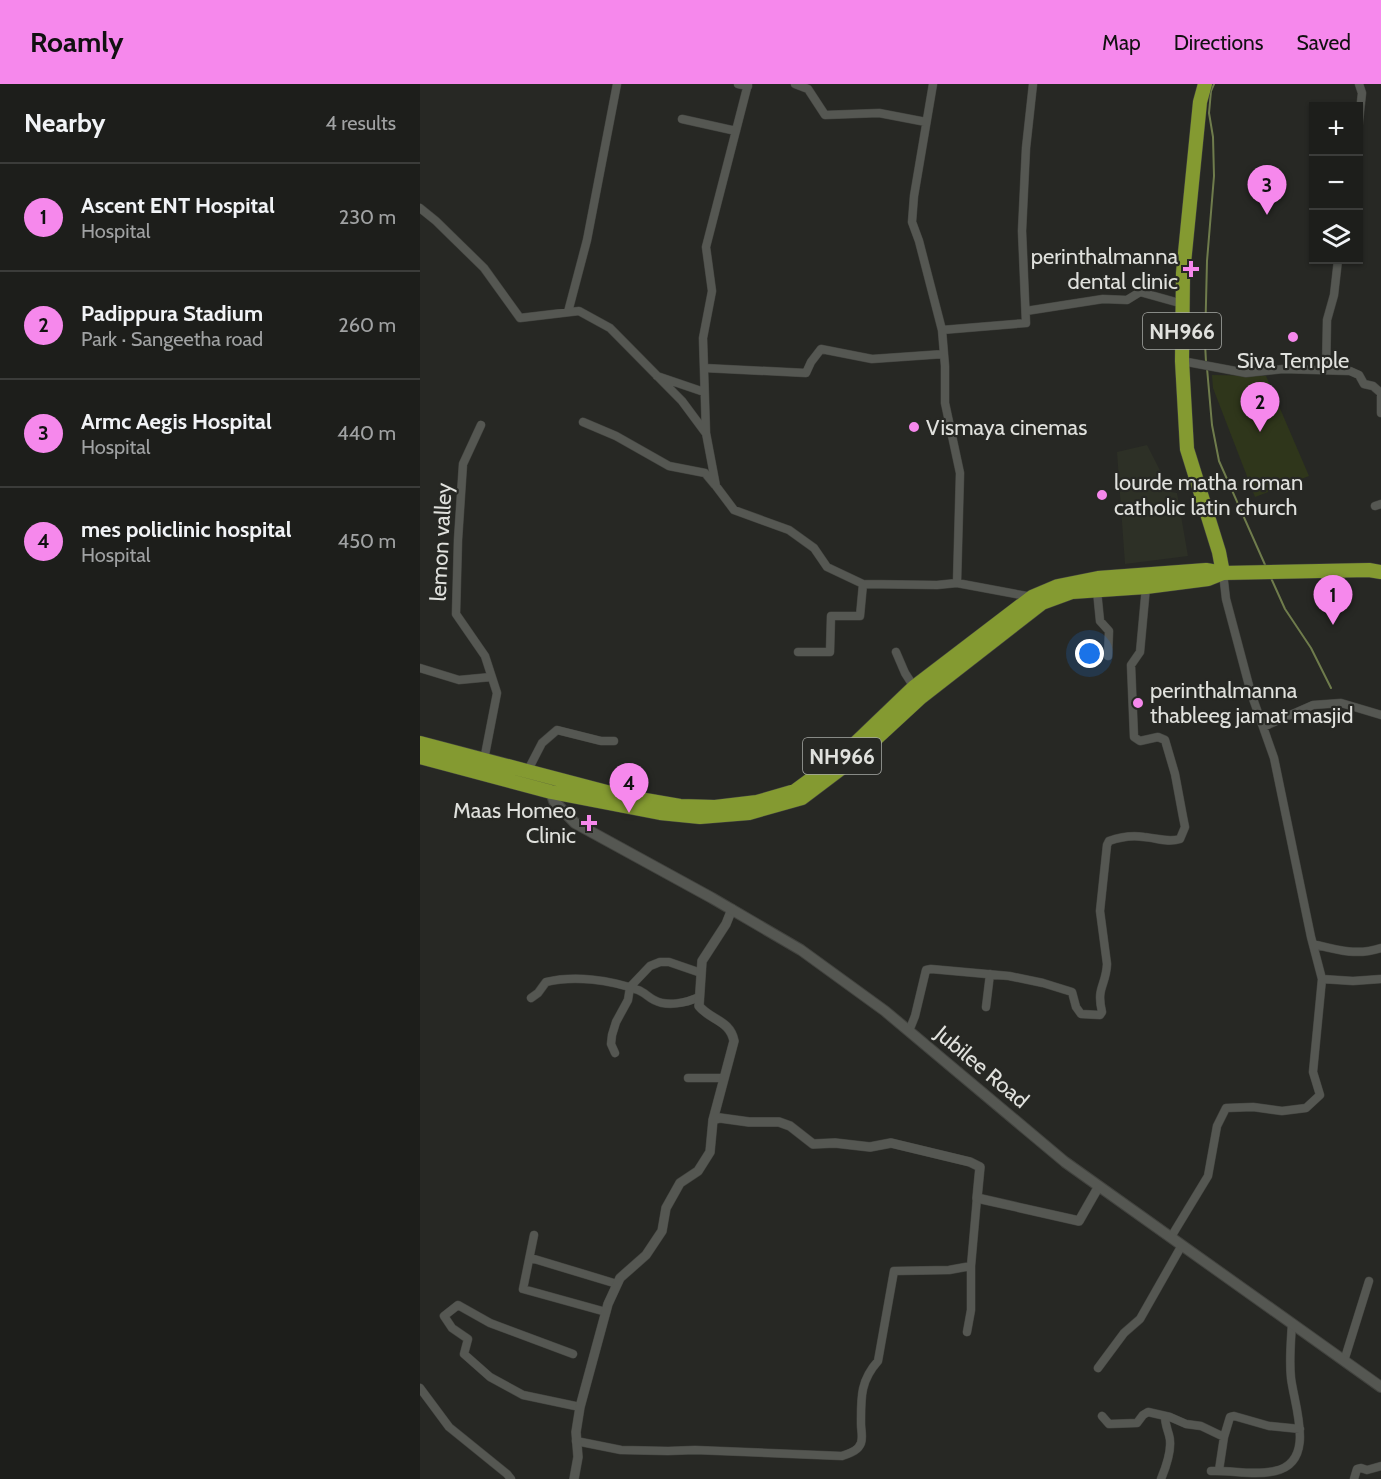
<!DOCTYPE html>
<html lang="en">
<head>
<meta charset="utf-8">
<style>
	:root { --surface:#1d1e1b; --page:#252724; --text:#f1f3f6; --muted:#a0a2a3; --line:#3b3c3a; --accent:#f688ec }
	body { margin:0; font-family:Cabin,sans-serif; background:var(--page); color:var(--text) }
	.controls { position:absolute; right:18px; top:18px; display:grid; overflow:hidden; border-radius:0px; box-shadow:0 2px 4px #0004 }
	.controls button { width:54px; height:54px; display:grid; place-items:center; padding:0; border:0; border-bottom:2px solid var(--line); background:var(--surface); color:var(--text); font:30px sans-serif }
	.you { position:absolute; left:670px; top:570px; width:21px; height:21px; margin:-15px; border:4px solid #fff; border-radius:50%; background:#1a73e8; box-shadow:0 0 0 9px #1a73e833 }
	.badge { display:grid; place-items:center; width:39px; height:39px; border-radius:50%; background:var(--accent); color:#111; font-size:20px; font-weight:700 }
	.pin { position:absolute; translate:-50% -50px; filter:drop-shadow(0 2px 3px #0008) }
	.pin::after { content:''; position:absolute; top:32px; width:21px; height:18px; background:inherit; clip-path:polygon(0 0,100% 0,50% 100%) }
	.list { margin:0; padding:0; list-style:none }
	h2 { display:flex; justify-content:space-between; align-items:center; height:78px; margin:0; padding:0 24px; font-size:26px }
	h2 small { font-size:20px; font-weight:400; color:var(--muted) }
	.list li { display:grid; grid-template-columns:39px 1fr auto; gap:18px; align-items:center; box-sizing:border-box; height:108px; padding:0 24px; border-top:2px solid var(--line) }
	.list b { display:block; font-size:22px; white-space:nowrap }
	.list p { margin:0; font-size:20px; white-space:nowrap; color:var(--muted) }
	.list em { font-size:20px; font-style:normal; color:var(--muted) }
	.icon { flex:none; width:33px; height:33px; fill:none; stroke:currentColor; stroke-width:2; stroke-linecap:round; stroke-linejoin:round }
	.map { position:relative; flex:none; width:961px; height:1395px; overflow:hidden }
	header { display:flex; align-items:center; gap:36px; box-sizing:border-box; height:84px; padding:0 30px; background:var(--accent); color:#111 }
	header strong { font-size:28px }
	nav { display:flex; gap:33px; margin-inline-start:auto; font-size:21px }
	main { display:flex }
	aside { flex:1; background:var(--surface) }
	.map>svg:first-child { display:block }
	.built { fill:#2d3026 }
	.green { fill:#2f361b }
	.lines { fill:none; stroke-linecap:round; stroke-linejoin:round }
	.stream { stroke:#6f7c4c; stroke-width:2 }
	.minor-casing { stroke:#42433f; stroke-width:9 }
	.tertiary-casing { stroke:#42433f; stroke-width:10 }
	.secondary-casing { stroke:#42433f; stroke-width:12 }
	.trunk-casing { stroke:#42433f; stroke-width:15 }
	.minor { stroke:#555752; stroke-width:8 }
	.tertiary { stroke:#555752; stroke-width:9 }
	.secondary { stroke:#555752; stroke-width:10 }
	.trunk { stroke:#849a31; stroke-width:14 }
	.poi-dot { fill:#f688ec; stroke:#272824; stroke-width:2 }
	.labels { text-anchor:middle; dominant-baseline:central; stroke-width:4.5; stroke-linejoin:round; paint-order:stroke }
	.shield { fill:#272824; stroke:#a8aaa6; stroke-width:1.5 }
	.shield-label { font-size:21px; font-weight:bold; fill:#e0e1dd }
	.poi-label { font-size:22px; fill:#e0e1dd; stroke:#272824; text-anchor:start }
	.street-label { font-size:22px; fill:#e0e1dd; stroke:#272824 }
</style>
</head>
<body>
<header>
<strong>Roamly</strong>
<nav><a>Map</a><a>Directions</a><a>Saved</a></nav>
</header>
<main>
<aside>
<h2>Nearby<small>4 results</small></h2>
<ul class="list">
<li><span class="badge">1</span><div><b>Ascent ENT Hospital</b><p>Hospital</p></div><em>230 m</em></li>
<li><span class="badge">2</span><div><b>Padippura Stadium</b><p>Park · Sangeetha road</p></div><em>260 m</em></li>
<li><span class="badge">3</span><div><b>Armc Aegis Hospital</b><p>Hospital</p></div><em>440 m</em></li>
<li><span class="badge">4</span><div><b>mes policlinic hospital</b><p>Hospital</p></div><em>450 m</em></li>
</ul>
</aside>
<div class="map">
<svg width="961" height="1395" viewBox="0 0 961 1395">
	<rect width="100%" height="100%" fill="#272824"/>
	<path class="built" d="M727 361 751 408 757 409 768 472 705 480 697 368Z"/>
	<path class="green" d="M792 291 846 292 889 392 835 413 793 304Z"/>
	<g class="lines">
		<path class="stream" d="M786 278 785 259 787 177 794 92 793 53 789 29 791 7 794 0
			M787 284 792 341 799 377 846 483
			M851 494 865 525 891 564 911 604"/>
		<g class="minor-casing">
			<path id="minor" d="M318 0 328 2
				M328 0 286 163 292 207 283 254 286 349 296 402 314 426 369 446 394 464 407 483 443 500
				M375 0 388 5 405 31 459 29 506 38
				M513 0 494 112 492 138 499 157 522 246
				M262 35 316 47
				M938 46 942 9 939 0
				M0 124 16 137 64 184 100 234 159 227 190 244 262 317 285 348
				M606 227 683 215 707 216 720 208 763 220
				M148 228 167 156 197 0
				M762 277 826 289 863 285 930 287 939 291 944 300 953 302 961 309V329
				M284 284 386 289 391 278 401 265 452 275 524 270
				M906 286 907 236 914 211 918 176
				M237 292 284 308
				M163 338 196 352 249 382 285 389 295 401
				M61 341 43 380 38 456 36 530 65 572 77 609 64 676
				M955 422 961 420
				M677 507 680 537 689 547 688 572
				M612 513 537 499 540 389 525 319V282L522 246 606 239 602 147 606 64 613 0
				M378 568H410L411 532H440L443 500 517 501 537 499
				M476 568 485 589 494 603
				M0 584 39 596 71 593
				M843 643 893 621 921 619 961 631
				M108 686 122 659 137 646 181 657H194
				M893 860C917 866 937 872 961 864
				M902 895 933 897 961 895
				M111 914 118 909 126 898C155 891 190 896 218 906 224 908 228 913 234 916 247 923 266 919 279 913
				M566 923 570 890
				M489 947 495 932 506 886 511 885 589 892 623 899 652 908 656 923 661 930 680 931 682 928C676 903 686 902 687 880L680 827 687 761 689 757C700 753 712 751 724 753 737 754 748 759 760 755L765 743 763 733 755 690 745 656 738 653 720 657 714 653 711 581 720 568 726 503
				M195 969 191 960 192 951 196 938 208 916 210 903 230 882 240 878H249L281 889
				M268 994H304
				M114 1151 103 1205 186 1228
				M751 1153 788 1092 797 1042 806 1024 833 1023 862 1027 886 1024 900 1011 893 988 902 895 891 853 854 674 831 609 806 515 803 489
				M111 1174 197 1200
				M547 1248 551 1226V1182
				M153 1270 70 1239 38 1221 24 1232 32 1244 48 1255 44 1270 70 1293 103 1311 160 1323
				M924 1277 949 1197
				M678 1284 704 1249 720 1235 762 1161
				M0 1304 29 1343 87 1390 91 1395
				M682 1332 689 1340 717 1339 723 1331 728 1328 750 1333 766 1340 781 1342 804 1353
				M156 1357 201 1366 248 1367 275 1366 422 1372C430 1369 438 1367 441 1359 443 1353 441 1346 441 1340 441 1314 440 1297 458 1277L474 1187 529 1186 551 1182 557 1114
				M799 1386 804 1353 810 1333 814 1332 849 1342 880 1345
				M791 1387C813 1386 833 1392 855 1387 897 1378 874 1321 871 1294 869 1276 871 1257 872 1239
				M741 1395C746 1383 753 1364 749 1351 747 1344 745 1340 745 1332
				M934 1395 937 1385 941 1384 947 1386 961 1382"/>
		</g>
		<g class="tertiary-casing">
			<path id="tertiary" d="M293 1036 300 1034 329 1038H359L370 1042 393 1060 415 1059 450 1063 471 1059 550 1078 560 1083 557 1114 659 1137 679 1102
				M154 1395 158 1373 156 1348 160 1323 188 1220 200 1194 226 1171 242 1147 246 1124 260 1099 278 1087 290 1068 293 1036 314 957C310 936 290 936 279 922L282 877 306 840 312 825"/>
		</g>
		<g class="secondary-casing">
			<path id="secondary" d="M131 708 134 717 155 739 292 814 381 866 465 927 645 1078 961 1303"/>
		</g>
		<g class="trunk-casing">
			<path id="trunk" d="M785 0 780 18 763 189 762 277 767 365 799 468 803 489
				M0 659 202 712 260 722 295 723 337 718 375 707 421 673 494 603 612 513 638 502 678 494 786 486 803 489
				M0 673 131 708 240 729 280 733 329 729 382 714 435 674 500 614 622 519 652 508 726 503 788 495 803 489 949 486 961 488"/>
		</g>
		<use href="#minor" class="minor"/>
		<use href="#tertiary" class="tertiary"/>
		<use href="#secondary" class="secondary"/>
		<use href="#trunk" class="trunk"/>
	</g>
	<g class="poi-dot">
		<path d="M768 176h6v6h6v6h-6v6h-6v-6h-6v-6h6z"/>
		<circle cx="873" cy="253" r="6"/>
		<circle cx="494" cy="343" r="6"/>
		<circle cx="682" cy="411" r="6"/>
		<circle cx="718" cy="619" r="6"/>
		<path d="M166 730h6v6h6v6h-6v6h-6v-6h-6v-6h6z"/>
	</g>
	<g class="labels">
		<g class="shield">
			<rect x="723" y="229" width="78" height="36" rx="4.5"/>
			<rect x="383" y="654" width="78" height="36" rx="4.5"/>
		</g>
		<g class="shield-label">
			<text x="762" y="247">NH966</text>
			<text x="422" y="672">NH966</text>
		</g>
		<g class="poi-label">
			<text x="758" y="172" text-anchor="end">perinthalmanna<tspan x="758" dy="25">dental clinic</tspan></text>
			<text x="873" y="276" text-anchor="middle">Siva Temple</text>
			<text x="506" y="343">Vismaya cinemas</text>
			<text x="694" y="398">lourde matha roman<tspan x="694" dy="25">catholic latin church</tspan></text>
			<text x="730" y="606">perinthalmanna<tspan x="730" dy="25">thableeg jamat masjid</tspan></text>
			<text x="156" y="726" text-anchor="end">Maas Homeo<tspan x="156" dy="25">Clinic</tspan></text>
		</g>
		<g class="street-label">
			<text transform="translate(21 458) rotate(-87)">lemon valley</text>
			<text transform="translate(562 983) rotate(40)">Jubilee Road</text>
		</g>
	</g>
</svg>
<div class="controls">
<button>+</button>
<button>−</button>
<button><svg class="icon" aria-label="layers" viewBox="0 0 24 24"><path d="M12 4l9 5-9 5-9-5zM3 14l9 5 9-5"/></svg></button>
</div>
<div class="you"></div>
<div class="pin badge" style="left:913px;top:541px">1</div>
<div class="pin badge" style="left:840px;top:348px">2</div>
<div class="pin badge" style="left:847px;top:131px">3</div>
<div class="pin badge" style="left:209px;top:729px">4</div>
</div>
</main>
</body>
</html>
